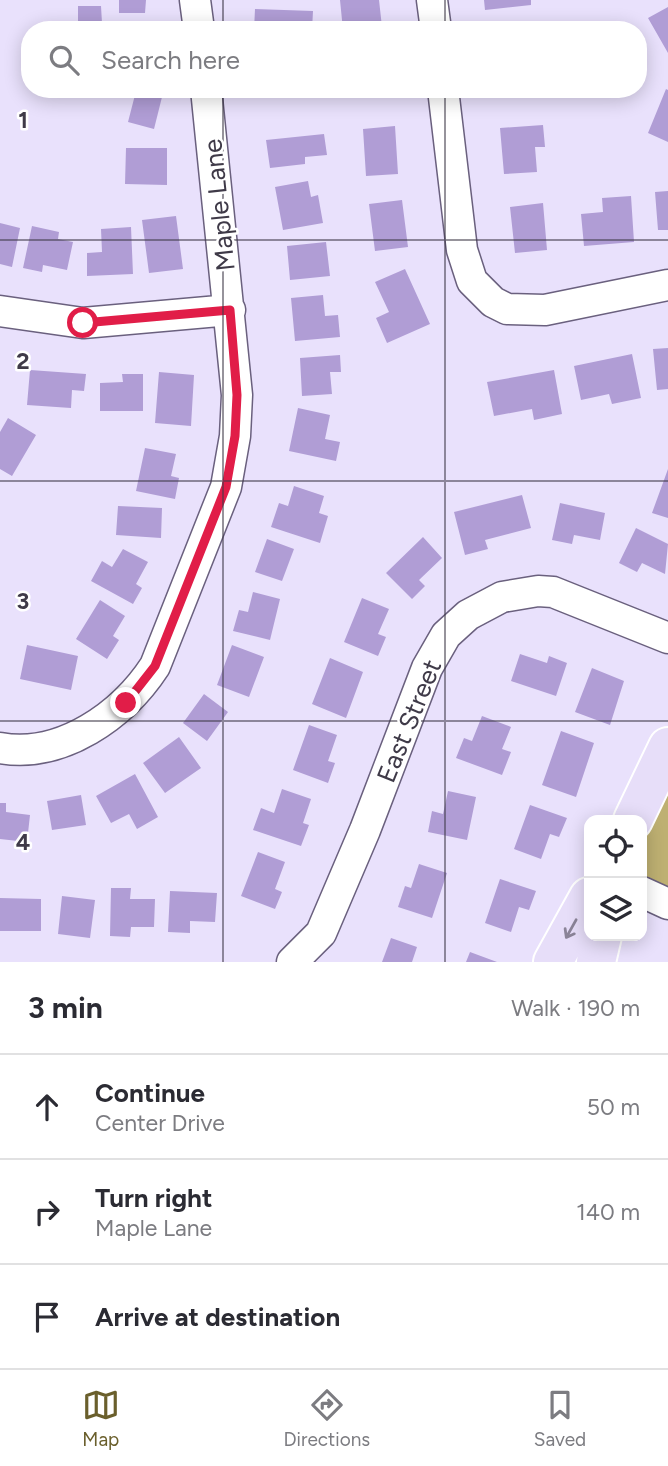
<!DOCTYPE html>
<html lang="en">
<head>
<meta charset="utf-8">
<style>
	:root { --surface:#fff; --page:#f2f2f3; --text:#2b2b33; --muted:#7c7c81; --line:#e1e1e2; --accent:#6a5f2c }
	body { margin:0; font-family:Figtree,sans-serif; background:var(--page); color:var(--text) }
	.controls { position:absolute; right:21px; bottom:21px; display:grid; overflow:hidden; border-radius:14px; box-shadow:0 4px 18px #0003 }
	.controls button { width:63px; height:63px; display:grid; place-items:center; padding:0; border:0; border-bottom:2px solid var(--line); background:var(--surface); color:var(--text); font:35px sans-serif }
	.stop { position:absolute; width:21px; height:21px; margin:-16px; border:5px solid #e11d48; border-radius:50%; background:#fff }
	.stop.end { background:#e11d48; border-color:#fff; box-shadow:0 2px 7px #0008 }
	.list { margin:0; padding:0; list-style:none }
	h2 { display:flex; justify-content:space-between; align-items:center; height:91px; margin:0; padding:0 28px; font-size:30px }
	h2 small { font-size:23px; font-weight:400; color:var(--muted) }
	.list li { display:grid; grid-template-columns:46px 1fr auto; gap:21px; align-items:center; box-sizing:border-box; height:105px; padding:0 28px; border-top:2px solid var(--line) }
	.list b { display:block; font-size:26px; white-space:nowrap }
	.list p { margin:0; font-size:23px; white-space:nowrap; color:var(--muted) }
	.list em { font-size:23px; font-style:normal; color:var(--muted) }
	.icon { flex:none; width:38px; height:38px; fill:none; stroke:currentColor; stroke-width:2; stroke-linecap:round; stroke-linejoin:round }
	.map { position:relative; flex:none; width:668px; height:962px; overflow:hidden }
	.search { position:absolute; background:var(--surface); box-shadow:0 4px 18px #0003; left:21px; right:21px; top:21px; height:77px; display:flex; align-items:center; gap:18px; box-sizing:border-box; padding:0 24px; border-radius:28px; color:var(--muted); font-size:26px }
	.sheet { height:406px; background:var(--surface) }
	nav { display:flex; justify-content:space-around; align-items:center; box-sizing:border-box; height:98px; border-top:2px solid var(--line); background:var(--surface); font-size:19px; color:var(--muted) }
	nav a { display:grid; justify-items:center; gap:4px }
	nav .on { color:var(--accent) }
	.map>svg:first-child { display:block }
	.forest { fill:#beb072 }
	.building { fill:#b09dd5 }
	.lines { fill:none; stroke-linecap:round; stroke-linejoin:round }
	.minor-casing { stroke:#6a607e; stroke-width:33 }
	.major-casing { stroke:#fff; stroke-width:42 }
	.minor { stroke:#fff; stroke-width:30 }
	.major { stroke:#e7def9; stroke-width:38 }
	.oneway { stroke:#8b8498 }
	.route { stroke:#e11d48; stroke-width:9 }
	.grid { fill:none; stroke:#3f3a48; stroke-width:2; stroke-opacity:0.55 }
	.labels { text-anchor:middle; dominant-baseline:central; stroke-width:5; stroke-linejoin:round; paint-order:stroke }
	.street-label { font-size:26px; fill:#3f3a48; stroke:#fff }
	.grid-label { font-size:23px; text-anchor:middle; font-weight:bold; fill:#3f3a48; stroke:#fff; stroke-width:5; stroke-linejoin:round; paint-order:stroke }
</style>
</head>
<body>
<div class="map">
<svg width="668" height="962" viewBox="0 0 668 962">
	<rect width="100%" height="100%" fill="#e9e1fc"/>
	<path class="forest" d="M668 747V904L642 892V820Z"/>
	<path class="building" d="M119 0H146L145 13H119Z
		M340 0H379L382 27 343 30Z
		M484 0H531V5L485 10Z
		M78 6H101L102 23 78 24Z
		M668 7V53L648 18Z
		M255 9 313 11 312 30H254Z
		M666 89 668 90V142L648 133Z
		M136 91 162 97 154 129 128 122Z
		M543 125 545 147H535L537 172 504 174 500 128Z
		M395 126 398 174 366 176 363 129Z
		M324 134 327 155 305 157V164L270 168 266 140Z
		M126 148H167V185L125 184Z
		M308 181 311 197 318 195 323 223 283 230 275 187Z
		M668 191V230H658L655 192Z
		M631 196 634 242 584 246 581 214 603 212 602 198Z
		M402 200 408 247 375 251 369 204Z
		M543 203 547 250 515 253 510 207Z
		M176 216 183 269 149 273 142 220Z
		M0 223 20 228 12 267 0 264Z
		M32 226 59 232 58 239 73 242 67 270 43 265 42 272 23 268Z
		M131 227 133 274 87 276V253L102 252 101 229Z
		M326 242 330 276 290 280 287 246Z
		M405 269 430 324 387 343 376 318 389 312 375 282Z
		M323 295 325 316 338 315 340 337 295 341 291 298Z
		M668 348V389L657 390 653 349Z
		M632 354 641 398 612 404 609 394 581 400 574 366Z
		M340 355 341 372H330L332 394 302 396 300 358Z
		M30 370 86 374 84 391 72 390 71 408 27 405Z
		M554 370 562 414 534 420 532 409 494 416 487 382Z
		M159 372 194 375 191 426 155 423Z
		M122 374H143V411H100V383L123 382Z
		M298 408 330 415 325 439 340 442 336 461 289 451Z
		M8 418 36 435 12 476 0 469V432Z
		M145 448 176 454 171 476 179 478 175 499 136 491Z
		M668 469V518L652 513Z
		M294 486 324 496 319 513 328 516 320 543 271 527 279 503 288 506Z
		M522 495 531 528 485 540 488 549 465 555 454 512Z
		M560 503 605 513 600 540 574 535 572 544 552 540Z
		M118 506 162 508 161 538 116 535Z
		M636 528 668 544 665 574 642 563 637 572 619 563Z
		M423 537 442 558 419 580 425 586 412 599 386 573Z
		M267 539 294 549 282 581 255 572Z
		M123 549 148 562 136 584 142 588 133 604 91 581 102 561 112 567Z
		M253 592 280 599 270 640 233 631 239 610 248 612Z
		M362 598 389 609 378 634 386 637 378 656 344 642Z
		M100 600 125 616 113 636 119 640 107 659 76 639Z
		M27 645 78 656 71 690 20 679Z
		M232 645 264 657 249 697 217 685Z
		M520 654 547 663 549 656 567 663 556 696 511 681Z
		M330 658 363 672 346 718 312 704Z
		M592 668 624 681 610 725 575 712Z
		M204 694 228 712 207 741 183 723Z
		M482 716 511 727 502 749 511 752 502 775 456 758 464 738 472 741Z
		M309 725 337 735 328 761 335 763 328 783 293 770Z
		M561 731 594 743 576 797 542 785Z
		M179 737 201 768 165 793 143 763Z
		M135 774 158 817 137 829 129 814 111 823 96 796Z
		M282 789 311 799 303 823 309 825 301 846 253 830 261 808 274 813Z
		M448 791 476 797 467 840 428 832 432 811 443 814Z
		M81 795 86 825 52 830 47 801Z
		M0 803H6V812L30 815 27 842 0 839Z
		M530 805 567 818 559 837 550 834 541 859 514 849Z
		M258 852 285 862 275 889 282 892 275 909 241 896Z
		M419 864 447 873 432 918 398 907 405 886 411 888Z
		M500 879 536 891 529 910 519 907 511 932 485 923Z
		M111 888H131L130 899H155L154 927H131L130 937 110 936Z
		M170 891 217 893 215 922 190 921V933L168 932Z
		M62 896 95 900 90 938 58 934Z
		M0 898 41 899V931H0Z
		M391 938 417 947 412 962H382Z
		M470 952 497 962H466Z"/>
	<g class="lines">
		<g class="minor-casing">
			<path id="minor" d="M195 0 199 30
				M432 0 436 30
				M443 89 462 250 472 281 493 302 507 309 545 310 668 285
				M0 311 83 323 230 310
				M0 748C62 759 123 715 155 666L226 487 235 436 237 395 206 89
				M642 892 668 904
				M292 962 321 933 365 830 427 668 446 635 468 615 502 597 538 591 553 592 668 638"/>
		</g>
		<g class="major-casing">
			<path id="major" d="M633 820 668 747
				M553 962 589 897
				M596 962 602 936"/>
		</g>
		<use href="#minor" class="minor"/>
		<use href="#major" class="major"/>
	</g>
	<defs><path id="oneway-shaft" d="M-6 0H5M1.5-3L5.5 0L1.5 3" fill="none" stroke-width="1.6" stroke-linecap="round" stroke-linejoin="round" transform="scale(1.75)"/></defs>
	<use class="oneway" href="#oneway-shaft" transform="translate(571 929) rotate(119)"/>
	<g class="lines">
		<path class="route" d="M83 323 230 310 237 395 235 436 226 487 155 666 126 703"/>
	</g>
	<path class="grid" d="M223 0V30M445 0V30M223 89V962M445 89V962M0 240H668M0 481H668M0 721H668"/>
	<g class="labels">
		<g class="street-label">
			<text transform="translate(219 205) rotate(-96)">Maple Lane</text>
			<text transform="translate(409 721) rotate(-68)">East Street</text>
		</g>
	</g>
	<g class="grid-label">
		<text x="23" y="128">1</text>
		<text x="23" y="369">2</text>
		<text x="23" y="609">3</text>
		<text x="23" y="850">4</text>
	</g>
</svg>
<div class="controls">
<button><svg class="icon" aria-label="locate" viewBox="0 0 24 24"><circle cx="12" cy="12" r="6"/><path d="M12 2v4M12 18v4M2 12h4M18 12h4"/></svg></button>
<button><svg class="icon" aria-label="layers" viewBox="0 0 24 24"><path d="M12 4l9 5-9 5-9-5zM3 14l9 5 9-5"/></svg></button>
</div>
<div class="stop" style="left:83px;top:323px"></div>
<div class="stop end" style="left:126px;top:703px"></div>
<div class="search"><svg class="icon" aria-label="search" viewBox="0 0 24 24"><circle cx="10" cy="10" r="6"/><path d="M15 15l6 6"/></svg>Search here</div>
</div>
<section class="sheet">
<h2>3 min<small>Walk · 190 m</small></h2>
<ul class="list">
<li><svg class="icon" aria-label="ahead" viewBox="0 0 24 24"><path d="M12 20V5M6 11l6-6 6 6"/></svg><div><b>Continue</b><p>Center Drive</p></div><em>50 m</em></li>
<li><svg class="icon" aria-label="right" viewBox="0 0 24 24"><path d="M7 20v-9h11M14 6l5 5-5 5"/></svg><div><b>Turn right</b><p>Maple Lane</p></div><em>140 m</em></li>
<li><svg class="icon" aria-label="arrive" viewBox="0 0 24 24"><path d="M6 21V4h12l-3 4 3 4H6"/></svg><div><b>Arrive at destination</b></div></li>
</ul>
</section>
<nav>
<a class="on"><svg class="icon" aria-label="map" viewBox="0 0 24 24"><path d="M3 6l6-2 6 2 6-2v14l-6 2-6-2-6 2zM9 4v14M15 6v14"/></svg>Map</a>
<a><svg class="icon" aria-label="directions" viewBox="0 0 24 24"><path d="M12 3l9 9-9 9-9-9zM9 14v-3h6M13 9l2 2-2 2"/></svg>Directions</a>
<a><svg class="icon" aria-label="saved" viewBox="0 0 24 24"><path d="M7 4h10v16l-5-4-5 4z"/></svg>Saved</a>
</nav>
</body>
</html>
